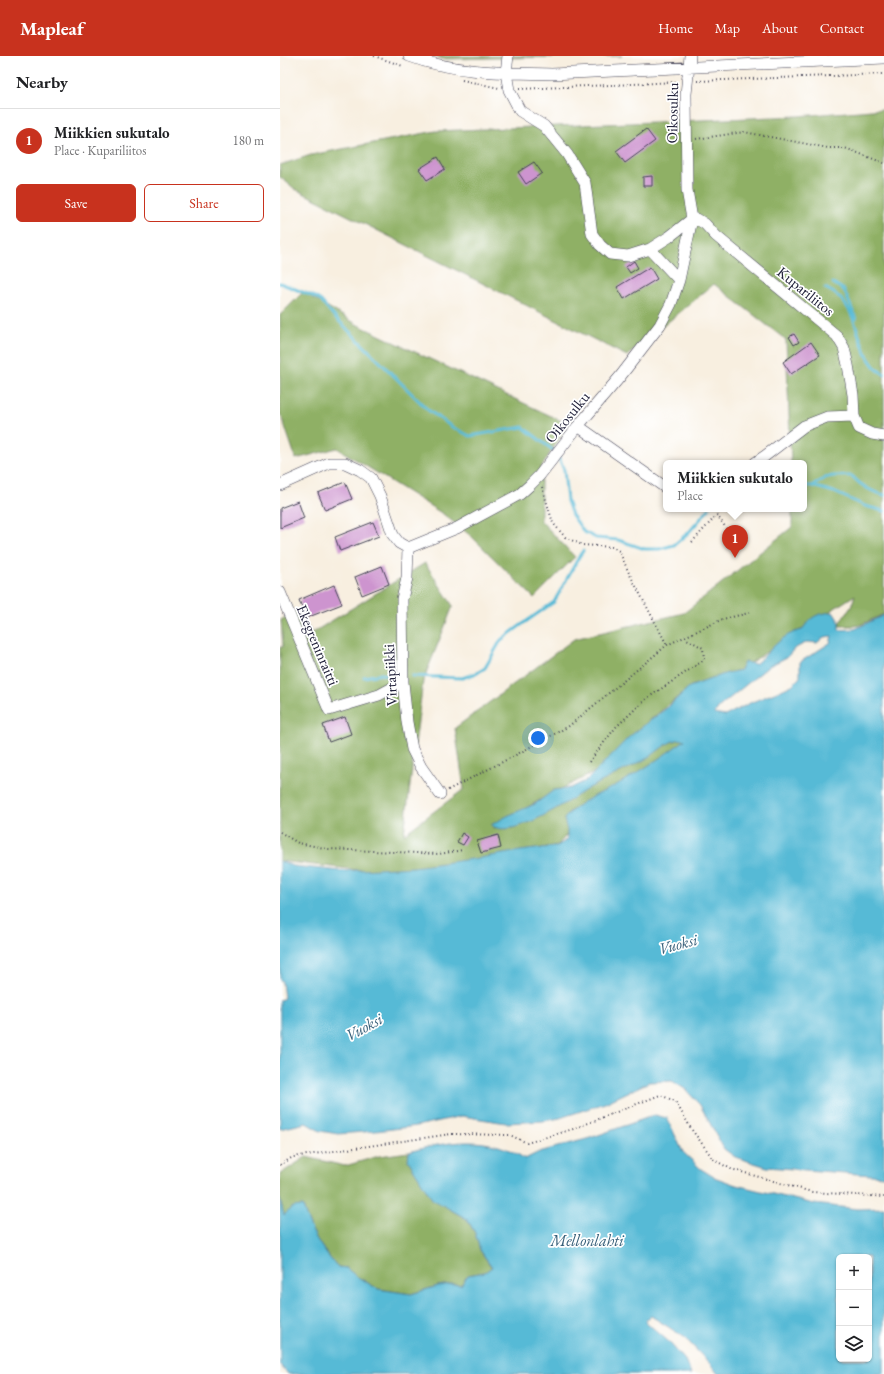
<!DOCTYPE html>
<html lang="en">
<head>
<meta charset="utf-8">
<style>
	:root { --surface:#fff; --page:#f6f6f6; --text:#202124; --muted:#757577; --line:#e0e0e0; --accent:#c8321e }
	body { margin:0; font-family:"EB Garamond",serif; background:var(--page); color:var(--text) }
	.controls { position:absolute; right:12px; bottom:12px; display:grid; overflow:hidden; border-radius:6px; box-shadow:0 1px 3px #0004 }
	.controls button { width:36px; height:36px; display:grid; place-items:center; padding:0; border:0; border-bottom:1px solid var(--line); background:var(--surface); color:var(--text); font:20px sans-serif }
	.you { position:absolute; left:258px; top:682px; width:14px; height:14px; margin:-10px; border:3px solid #fff; border-radius:50%; background:#1a73e8; box-shadow:0 0 0 6px #1a73e833 }
	.badge { display:grid; place-items:center; width:26px; height:26px; border-radius:50%; background:var(--accent); color:#fff; font-size:13px; font-weight:700 }
	.pin { position:absolute; translate:-50% -33px; filter:drop-shadow(0 1px 2px #0008) }
	.pin::after { content:''; position:absolute; top:21px; width:14px; height:12px; background:inherit; clip-path:polygon(0 0,100% 0,50% 100%) }
	.popup { position:absolute; left:383px; top:404px; width:144px; height:52px; box-sizing:border-box; display:grid; place-content:center; border-radius:6px; background:var(--surface); filter:drop-shadow(0 1px 3px #0005); font-size:13px; white-space:nowrap; color:var(--muted) }
	.popup b { font-size:15px; color:var(--text) }
	.popup::after { content:''; position:absolute; left:50%; top:100%; margin-left:-8px; border:8px solid transparent; border-top-color:var(--surface) }
	.list { margin:0; padding:0; list-style:none }
	h2 { display:flex; justify-content:space-between; align-items:center; height:52px; margin:0; padding:0 16px; font-size:17px }
	h2 small { font-size:13px; font-weight:400; color:var(--muted) }
	.list li { display:grid; grid-template-columns:26px 1fr auto; gap:12px; align-items:center; box-sizing:border-box; height:64px; padding:0 16px; border-top:1px solid var(--line) }
	.list b { display:block; font-size:15px; white-space:nowrap }
	.list p { margin:0; font-size:13px; white-space:nowrap; color:var(--muted) }
	.list em { font-size:13px; font-style:normal; color:var(--muted) }
	.actions { display:flex; gap:8px; padding:12px 16px }
	.actions a { flex:1; padding:9px 0; border:1px solid var(--accent); border-radius:6px; text-align:center; font-size:14px; color:var(--accent) }
	.actions .main { background:var(--accent); color:#fff }
	.icon { flex:none; width:22px; height:22px; fill:none; stroke:currentColor; stroke-width:2; stroke-linecap:round; stroke-linejoin:round }
	.map { position:relative; flex:none; width:604px; height:1318px; overflow:hidden }
	header { display:flex; align-items:center; gap:24px; box-sizing:border-box; height:56px; padding:0 20px; background:var(--accent); color:#fff }
	header strong { font-size:19px }
	nav { display:flex; gap:22px; margin-inline-start:auto; font-size:14px }
	main { display:flex }
	aside { flex:1; background:var(--surface) }
	.map>svg:first-child { display:block }
	.forest { fill:#8fb065; stroke:#586950 }
	.water { fill:#57bad6; stroke:#3c6e88; fill-rule:evenodd }
	.lines { fill:none; stroke-linecap:round; stroke-linejoin:round }
	.stream { stroke:#57bad6; stroke-width:3 }
	.building { fill:#cd94cf }
	.minor-casing { stroke:#424154; stroke-width:12 }
	.path { stroke:#424154; stroke-width:2; stroke-dasharray:1 3; stroke-linecap:butt }
	.minor { stroke:#fff; stroke-width:11 }
	.labels { text-anchor:middle; dominant-baseline:central; stroke-width:3.5; stroke-linejoin:round; paint-order:stroke }
	.street-label { font-size:15px; fill:#22223b; stroke:#fff }
	.water-label { font-size:16px; font-style:italic; fill:#375f79; stroke:#fff }
</style>
</head>
<body>
<header>
<strong>Mapleaf</strong>
<nav><a>Home</a><a>Map</a><a>About</a><a>Contact</a></nav>
</header>
<main>
<aside>
<h2>Nearby<small></small></h2>
<ul class="list">
<li><span class="badge">1</span><div><b>Miikkien sukutalo</b><p>Place · Kupariliitos</p></div><em>180 m</em></li>
</ul>
<div class="actions"><a class="main">Save</a><a>Share</a></div>
</aside>
<div class="map">
<svg width="604" height="1318" viewBox="0 0 604 1318">
	<rect width="100%" height="100%" fill="#fff"/>
	<filter id="ink" filterUnits="userSpaceOnUse"><feTurbulence type="fractalNoise" baseFrequency=".025" numOctaves="2"/><feDisplacementMap in="SourceGraphic" scale="8" xChannelSelector="R" yChannelSelector="G"/><feConvolveMatrix kernelMatrix="1 2 1 2 8 2 1 2 1" color-interpolation-filters="sRGB"/></filter>
	<filter id="wash" filterUnits="userSpaceOnUse"><feTurbulence type="fractalNoise" baseFrequency=".012" numOctaves="4" result="noise"/><feDisplacementMap in="SourceGraphic" scale="16" xChannelSelector="R" yChannelSelector="G"/><feGaussianBlur stdDeviation="0.9" result="paint"/><feColorMatrix in="noise" values="0 0 0 0 0 0 0 0 0 0 0 0 0 0 0 0 0 1.4 0 .05"/><feComposite in="paint" operator="in"/></filter>
	<g filter="url(#wash)">
		<rect width="100%" height="100%" fill="#f8efe0"/>
		<path class="forest" d="M156 0H342L162 3Z
			M604 53V558L580 569 575 570H557L571 551 575 539 459 614 411 630 346 684 339 696 325 711 265 741 212 772 228 770 408 673 415 677 386 702 289 756V776L278 789 210 802 135 813 87 815 0 805V591H3L1 564 16 554 32 577 145 507 173 550 143 625 124 778 184 733 175 672 294 583 404 557 512 471V453H524V407H511L506 284 434 228 347 300 15 133 0 121V109L31 99 156 75 518 60Z
			M23 236 78 269 288 368 261 412V465L295 501 254 542 191 480 163 458 57 392 16 403 1 359H0V259Z
			M129 1096V1105L139 1121 171 1154 187 1163 195 1177 200 1194 212 1212 205 1216 188 1219 181 1229 172 1228 158 1230 131 1238 98 1233 76 1220 66 1212 58 1211C41 1194 29 1172 23 1150L4 1160 0 1143V1118L26 1101 65 1110 99 1100Z"/>
		<path class="water" d="M553 556 559 565V574L575 573 604 559V1120L487 1111 455 1101 444 1093 420 1049 405 1033 392 1025 369 1026 325 1047 280 1062 264 1065 226 1067 182 1060 137 1070 96 1075 58 1078 40 1075 26 1067 0 1073V944L4 942 2 926 0 923V805L13 810 61 815 134 811 199 802 240 795 277 790 287 784V774L284 763C299 744 317 740 338 728 362 715 384 699 405 684 390 681 379 696 366 703 347 713 328 722 309 732 291 743 231 786 211 769L227 760 255 748 274 734 291 732 307 724 350 680 388 651 409 631 447 617 461 614 464 606 475 608C492 595 500 578 522 574 532 559 537 558 553 556ZM552 580 550 587 520 606V621L512 629 497 636 472 646 445 660 434 658 439 651 489 610 507 601 514 593 527 586 537 587 544 581Z
			M375 1059 387 1062 403 1096 421 1113 434 1121 456 1129 534 1148 578 1153 604 1152V1318H438L432 1310 404 1281 371 1260 365 1265 388 1285 405 1304 411 1318H8L0 1309V1143L4 1159 13 1151 23 1150C29 1172 41 1194 58 1211L66 1212 76 1220 98 1233 131 1238 158 1230 172 1228 181 1229 188 1219 205 1216 212 1211 200 1194 195 1177 187 1163 152 1143 128 1104 129 1096C166 1085 211 1078 245 1103L259 1096 310 1082ZM559 1201H589V1303H559Z"/>
		<g class="lines">
			<path class="stream" d="M0 227 35 241 41 245 50 256 148 354 172 371 190 380 243 371 274 395
				M553 227 564 234 572 253 576 263
				M545 232C581 248 573 285 594 310 597 314 601 316 604 318
				M279 402 284 414 287 445 292 459 304 476 316 482 338 484 365 493H379L394 489 409 476 429 453
				M524 430C539 431 539 423 548 421 556 419 564 420 572 420 580 429 592 436 604 439
				M532 430 554 436 585 450 604 455
				M132 620 182 622 197 617 205 612 221 584 244 567 274 546 300 499 303 495
				M84 621 101 618 118 620"/>
		</g>
		<g id="blocks">
			<path class="building" d="M366 73 375 85 345 107 336 95Z
				M158 101 165 113 147 124 139 113Z
				M254 106 262 117 246 128 238 116Z
				M372 120V130H363V121Z
				M354 205 358 212 350 217 346 211Z
				M370 211 377 223 344 243 337 231Z
				M514 278 519 286 514 289 509 281Z
				M531 286 540 299 511 318 503 306Z
				M65 426 72 443 45 454 38 437Z
				M18 445 24 462 0 472V452Z
				M93 466 99 480 60 495 55 481Z
				M102 510 109 528 82 539 75 521Z
				M54 529 62 548 26 562 19 544Z
				M65 661 71 678 49 686 43 669Z
				M182 777 188 781 183 789 177 786Z
				M218 779 221 792 201 797 197 785Z"/>
		</g>
	</g>
	<g filter="url(#ink)">
		<use href="#blocks" fill-opacity="0" stroke="#424154" stroke-width="1"/>
		<g class="lines">
			<g class="minor-casing">
				<path id="minor" d="M129 0C174 17 224 17 272 18L604 2
					M228 0 226 17 229 34 240 55 264 70 287 98 305 127 312 178 320 189 330 198 348 200 370 193 389 181 412 163H417L425 168 436 180 557 280 564 292 568 309 573 339 574 360
					M370 193 399 224
					M298 370 386 432
					M475 407 485 400 524 370 547 361 574 360 579 372 592 378 604 380
					M0 429 49 407H65L80 414 91 422 100 440 113 479 119 487 128 492 177 472 240 438 250 429 259 420 298 370 339 322 380 269 391 248 399 224 412 163 407 134 406 38 410 0
					M128 492 127 522 122 543 123 626 127 666 132 693 141 711 160 738
					M0 536 49 654 99 639 123 626"/>
			</g>
			<path class="path" d="M94 0 123 10
				M182 24 219 32
				M417 25 604 18
				M239 33 398 26
				M416 83 464 76 548 92H565L604 107
				M262 431 273 467 285 481 302 489 333 491 339 495 349 517 387 589
				M437 459 459 491
				M412 486 437 459 441 453
				M309 706 336 671 366 643 424 604 423 592 405 582
				M168 734 232 701 289 670 387 589 443 563 469 557
				M0 776 18 787 49 793 159 798 183 794
				M0 1109 13 1101 171 1078 230 1079 247 1087 293 1073 380 1039 395 1045 412 1074 434 1104 451 1113 532 1136 604 1141"/>
			<use href="#minor" class="minor"/>
		</g>
	</g>
	<g class="labels">
		<g class="street-label">
			<text transform="translate(392 57) rotate(-89)">Oikosulku</text>
			<text transform="translate(526 235) rotate(39)">Kupariliitos</text>
			<text transform="translate(287 361) rotate(-51)">Oikosulku</text>
			<text transform="translate(38 589) rotate(67)">Ekegreninraitti</text>
			<text transform="translate(110 619) rotate(-93)">Virtapiikki</text>
		</g>
		<g class="water-label">
			<text transform="translate(398 888) rotate(-15)">Vuoksi</text>
			<text transform="translate(84 971) rotate(-29)">Vuoksi</text>
			<text x="307" y="1184">Mellonlahti</text>
		</g>
	</g>
</svg>
<div class="controls">
<button>+</button>
<button>−</button>
<button><svg class="icon" aria-label="layers" viewBox="0 0 24 24"><path d="M12 4l9 5-9 5-9-5zM3 14l9 5 9-5"/></svg></button>
</div>
<div class="you"></div>
<div class="pin badge" style="left:455px;top:502px">1</div>
<div class="popup"><b>Miikkien sukutalo</b>Place</div>
</div>
</main>
</body>
</html>
